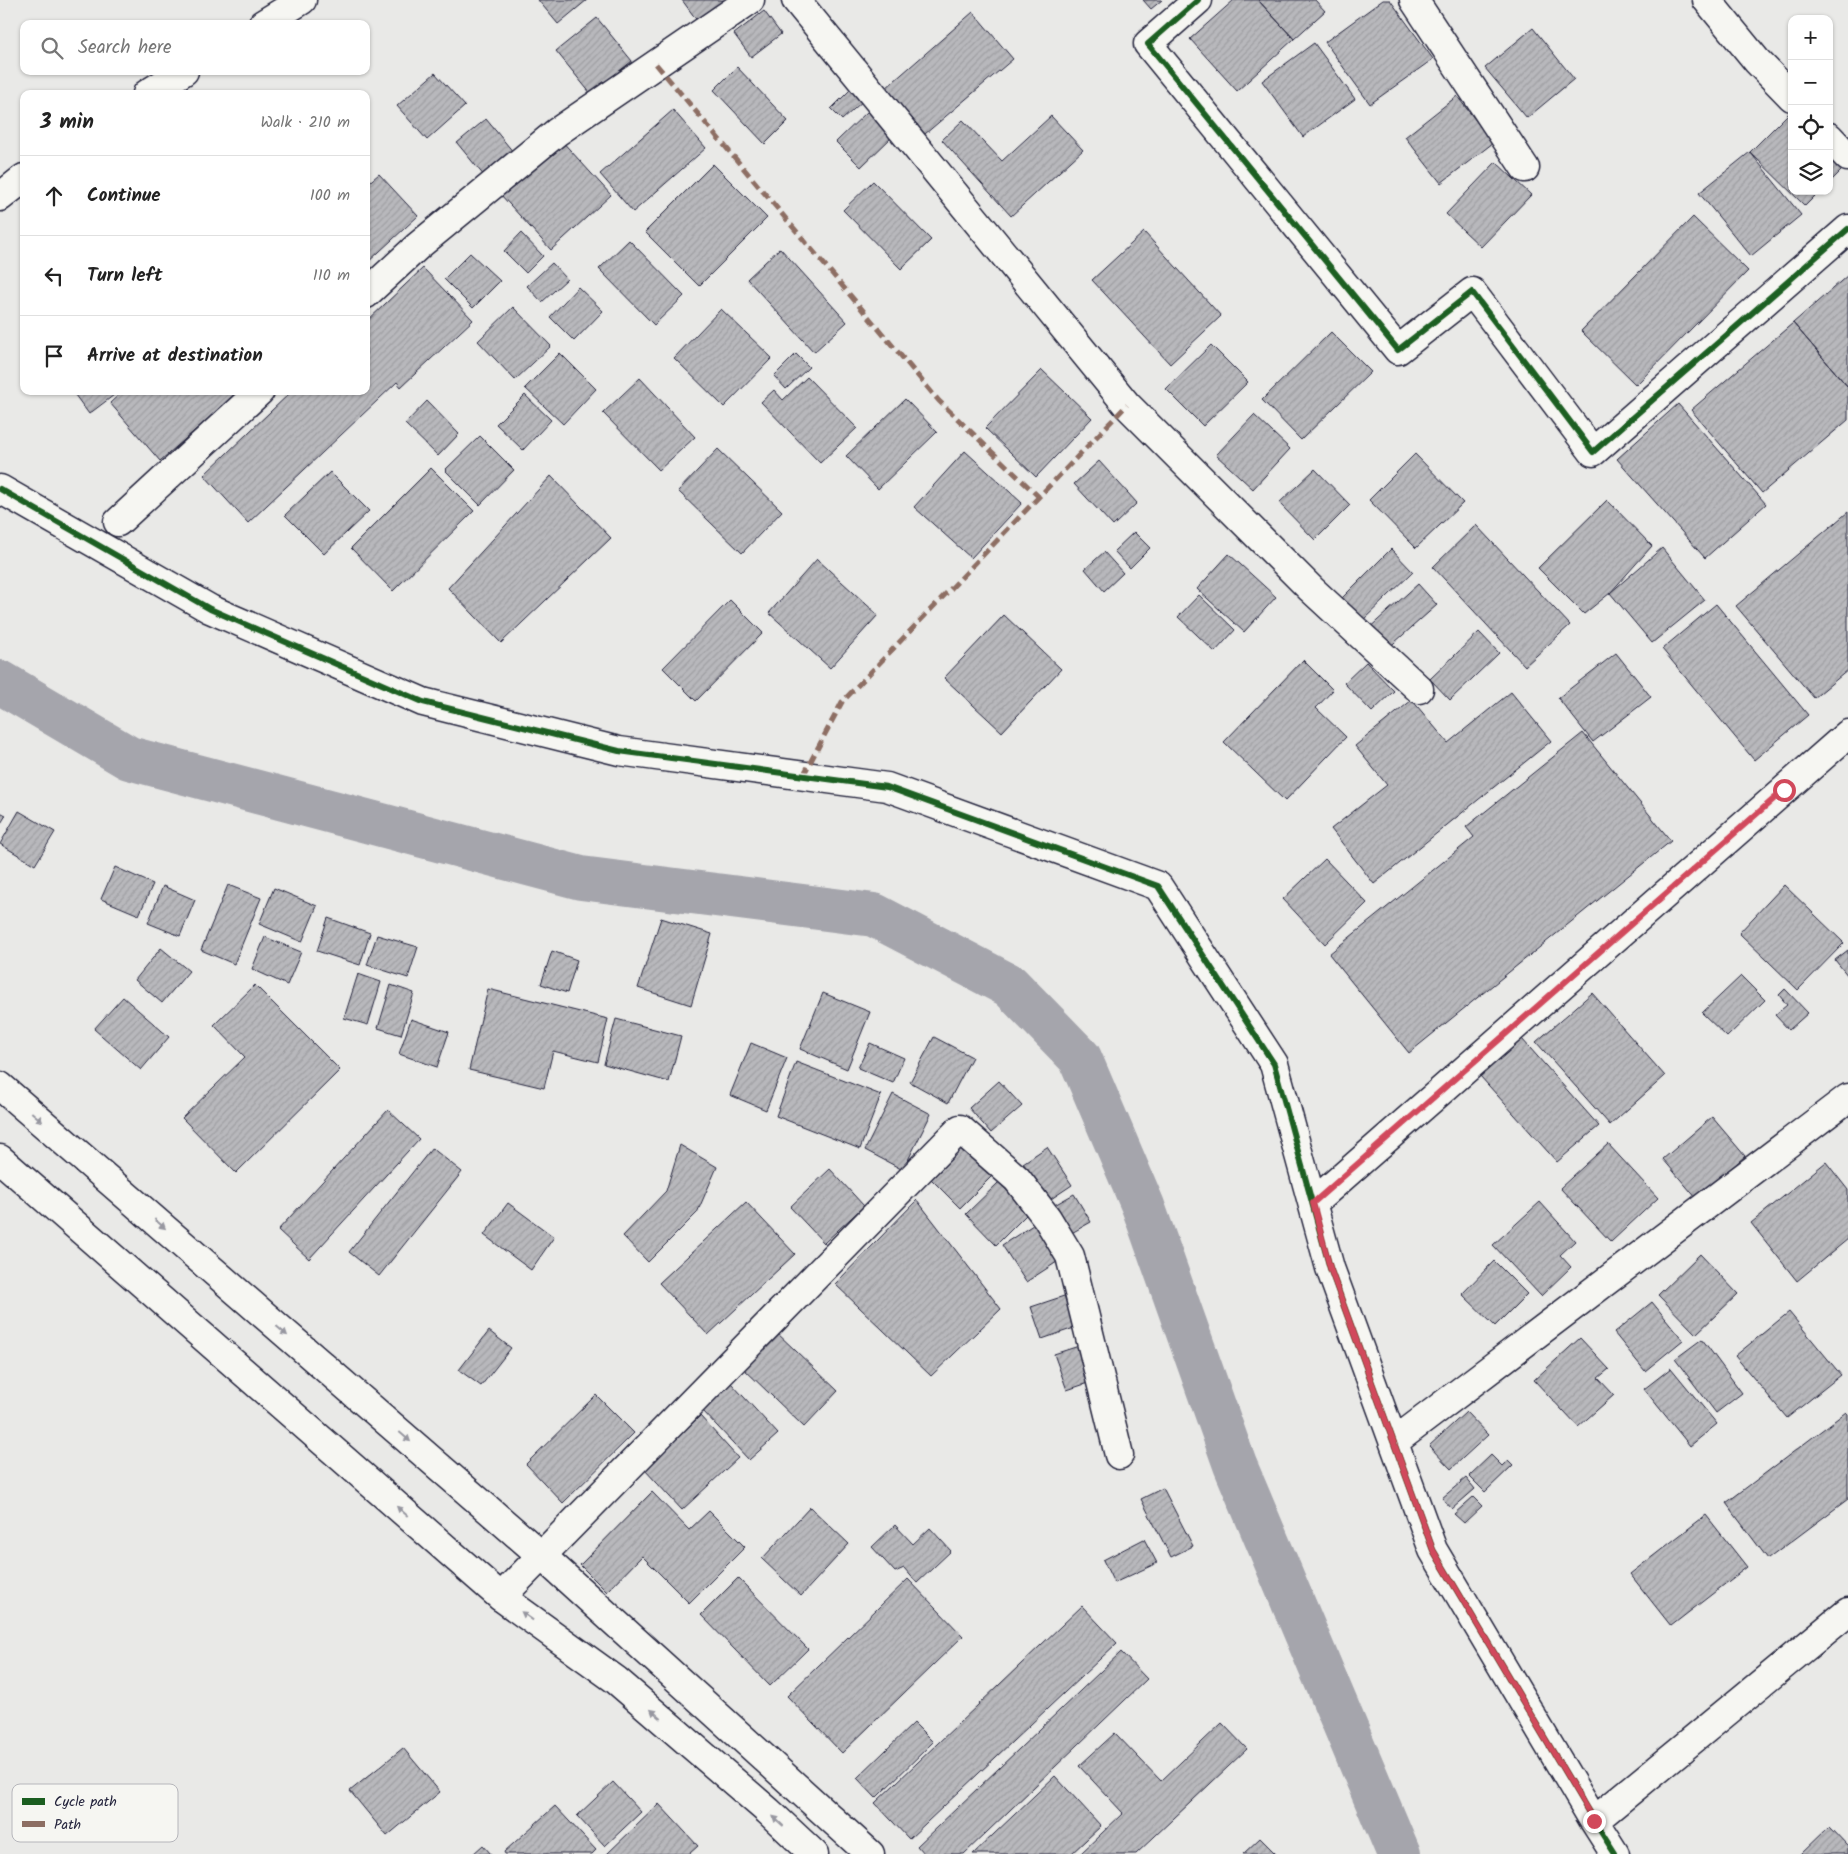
<!DOCTYPE html>
<html lang="en">
<head>
<meta charset="utf-8">
<style>
	:root { --surface:#fff; --page:#f6f6f6; --text:#222; --muted:#767676; --line:#e0e0e0 }
	body { margin:0; font-family:Kalam,sans-serif; background:var(--page); color:var(--text) }
	.controls { position:absolute; right:15px; top:15px; display:grid; overflow:hidden; border-radius:10px; box-shadow:0 1px 4px #0004 }
	.controls button { width:45px; height:45px; display:grid; place-items:center; padding:0; border:0; border-bottom:1px solid var(--line); background:var(--surface); color:var(--text); font:25px sans-serif }
	.stop { position:absolute; width:15px; height:15px; margin:-11px; border:4px solid #d1495b; border-radius:50%; background:#fff }
	.stop.end { background:#d1495b; border-color:#fff; box-shadow:0 1px 5px #0008 }
	.list { margin:0; padding:0; list-style:none }
	h2 { display:flex; justify-content:space-between; align-items:center; height:65px; margin:0; padding:0 20px; font-size:21px }
	h2 small { font-size:16px; font-weight:400; color:var(--muted) }
	.list li { display:grid; grid-template-columns:32px 1fr auto; gap:15px; align-items:center; box-sizing:border-box; height:80px; padding:0 20px; border-top:1px solid var(--line) }
	.list b { display:block; font-size:19px; white-space:nowrap }
	.list em { font-size:16px; font-style:normal; color:var(--muted) }
	.icon { flex:none; width:28px; height:28px; fill:none; stroke:currentColor; stroke-width:2; stroke-linecap:round; stroke-linejoin:round }
	.map { position:relative; flex:none; width:1848px; height:1854px; overflow:hidden }
	.search { position:absolute; background:var(--surface); box-shadow:0 1px 4px #0004; left:20px; top:20px; width:350px; height:55px; display:flex; align-items:center; gap:12px; box-sizing:border-box; padding:0 18px; border-radius:10px; color:var(--muted); font-size:19px }
	.panel { position:absolute; background:var(--surface); box-shadow:0 1px 4px #0004; left:20px; top:90px; width:350px; height:305px; border-radius:10px }
	.map>svg:first-child { display:block }
	.lines { fill:none; stroke-linecap:round; stroke-linejoin:round }
	.canal { stroke:#a5a5ac; stroke-width:44 }
	.building { fill:url(#building-hatch); stroke:#22223b }
	.minor-casing { stroke:#22223b; stroke-width:31 }
	.major-casing { stroke:#22223b; stroke-width:31 }
	.minor { stroke:#f6f6f2; stroke-width:28 }
	.major { stroke:#f6f6f2; stroke-width:28 }
	.quiet { stroke:#8d6e63; stroke-width:5; stroke-dasharray:10 5; stroke-linecap:butt }
	.cycleway-casing { stroke:#f6f6f2; stroke-width:9 }
	.cycleway { stroke:#1b5e20; stroke-width:6 }
	.oneway { fill:#9797a0 }
	.route { stroke:#d1495b; stroke-width:6 }
	.key { fill:#f6f6f2; stroke:#b6b6bb; stroke-width:1 }
	.key-label { font-size:14px; fill:#22223b }
</style>
</head>
<body>
<div class="map">
<svg width="1848" height="1854" viewBox="0 0 1848 1854">
	<defs>
		<pattern id="building-hatch" width="6" height="6" patternUnits="userSpaceOnUse" patternTransform="scale(1.25)"><rect width="6" height="6" fill="#b8b8bc"/><path d="M-1 1l2-2M0 6l6-6M5 7l2-2" fill="none" stroke="#9e9ea2"/></pattern>
	</defs>
	<rect width="100%" height="100%" fill="#e9e9e7"/>
	<filter id="ink" filterUnits="userSpaceOnUse"><feTurbulence type="fractalNoise" baseFrequency=".02" numOctaves="2"/><feDisplacementMap in="SourceGraphic" scale="10" xChannelSelector="R" yChannelSelector="G"/><feConvolveMatrix kernelMatrix="1 2 1 2 8 2 1 2 1" color-interpolation-filters="sRGB"/></filter>
	<g filter="url(#ink)">
		<g class="lines">
			<path class="canal" d="M0 682 129 758 581 878 874 915 1010 986 1080 1058 1143 1206 1235 1465 1399 1854"/>
		</g>
		<path class="building" d="M538 0H587L558 24Z
			M682 0H737L701 26Z
			M1143 0H1162L1151 9Z
			M1234 0H1258L1294 39 1237 91 1190 39Z
			M1258 0H1315L1325 11 1294 39Z
			M1383 0H1390L1433 59 1370 104 1325 42Z
			M764 11 781 34 751 57 734 34Z
			M973 12 1013 59 925 134 886 88Z
			M597 18 632 61 591 94 556 51Z
			M1533 28 1574 79 1527 118 1485 68Z
			M1314 43 1355 99 1303 137 1262 81Z
			M737 67 788 121 765 144 714 90Z
			M435 73 465 106 427 140 397 106Z
			M854 86 865 99 842 120 831 109Z
			M1457 96 1493 143 1441 183 1405 137Z
			M673 110 706 148 633 212 600 174Z
			M869 110 894 135 861 167 836 142Z
			M1790 112 1792 113V191H1820L1805 206 1750 152Z
			M1051 116 1083 150 1011 216 942 140 963 120 1002 161Z
			M486 119 514 153 485 177 457 143Z
			M560 139 611 195 551 250 500 194Z
			M1750 152 1801 215 1751 256 1699 193Z
			M1829 152 1844 168 1829 183Z
			M1496 162 1531 195 1481 247 1446 214Z
			M713 164 767 218 699 286 645 232Z
			M379 174 418 216 366 264V185Z
			M873 181 931 240 901 269 843 210Z
			M1693 217 1748 271 1636 385 1581 331Z
			M1144 232 1221 316 1170 364 1092 280Z
			M521 233 543 256 526 273 504 251Z
			M629 240 684 296 654 325 599 269Z
			M780 248 847 322 814 352 747 279Z
			M470 253 500 281 473 308 444 279Z
			M552 263 567 279 542 302 527 286Z
			M423 268 473 320 401 387 397 382 248 523 204 475 292 391H366V322Z
			M1848 275V387L1793 323Z
			M578 287 603 311 574 341 550 317Z
			M513 307 551 346 515 380 478 341Z
			M721 309 772 358 724 407 674 358Z
			M1793 323 1848 387V420L1762 493 1691 410Z
			M1331 332 1371 372 1301 440 1262 400Z
			M1211 345 1248 382 1203 426 1166 389Z
			M560 353 596 389 563 424 525 388Z
			M796 354 809 367 786 389 774 376Z
			M1042 370 1092 418 1036 477 985 428Z
			M807 377 857 428 820 463 761 402 774 390 783 400Z
			M640 378 695 437 659 470 603 413Z
			M72 391H117L118 392 89 414Z
			M123 391H240L160 461 110 403Z
			M525 395 551 420 523 450 496 424Z
			M905 399 937 432 878 489 846 456Z
			M427 401 459 434 438 456 405 424Z
			M1678 404 1766 504 1705 558 1617 459Z
			M1254 415 1290 449 1253 489 1216 455Z
			M480 436 514 470 480 505 445 470Z
			M718 449 782 511 742 553 678 491Z
			M965 451 1022 503 971 558 914 507Z
			M1415 454 1463 503 1416 548 1369 500Z
			M1099 461 1137 503 1113 526 1074 484Z
			M431 468 474 511 393 591 351 548Z
			M1315 469 1350 505 1315 540 1279 503Z
			M330 472 369 511 324 554 285 515Z
			M551 476 611 538 501 643 448 588Z
			M1607 500 1652 546 1610 593 1584 614 1538 568Z
			M1848 512V670L1814 698 1736 606Z
			M1476 525 1570 625 1525 666 1433 567Z
			M1134 532 1150 548 1130 568 1114 551Z
			M1662 548 1705 600 1652 643 1610 593Z
			M1391 549 1413 572 1361 622 1339 601Z
			M1104 552 1123 573 1104 591 1085 569Z
			M1229 554 1276 597 1244 632 1197 589Z
			M817 559 878 615 830 668 769 613Z
			M1418 584 1437 605 1386 650 1367 630Z
			M1199 595 1235 630 1215 652 1178 617Z
			M730 600 763 633 696 701 663 668Z
			M1716 604 1808 715 1754 760 1662 649Z
			M1004 615 1061 669 1002 732 944 678Z
			M1479 632 1499 653 1450 700 1430 679Z
			M1616 653 1651 697 1593 742 1558 698Z
			M1303 660 1333 690 1316 708 1346 737 1285 801 1224 742Z
			M1366 662 1394 691 1372 712 1344 683Z
			M1511 692 1551 741 1374 884 1331 829 1387 785 1355 746 1412 700 1448 743Z
			M1583 733 1671 841 1409 1053 1329 954 1474 837 1466 827Z
			M19 811 55 832 35 865 0 844Z
			M0 812 6 815 0 825Z
			M1325 859 1367 903 1325 944 1283 899Z
			M115 867 153 884 139 915 101 899Z
			M228 885 261 898 234 964 201 950Z
			M1784 885 1844 943 1798 990 1739 933Z
			M163 886 195 900 180 936 148 923Z
			M274 888 317 906 302 942 259 924Z
			M328 918 370 933 360 965 317 951Z
			M661 918 712 934 691 1005 638 988Z
			M377 935 418 947 408 978 367 965Z
			M265 937 301 952 287 985 252 969Z
			M161 948 189 971 162 1003 135 980Z
			M1848 950V976L1835 960Z
			M552 951 577 960 567 993 541 984Z
			M358 974 381 982 368 1025 344 1018Z
			M1741 976 1765 1000 1727 1037 1702 1013Z
			M255 985 340 1070 236 1173 182 1118 245 1057 214 1025Z
			M391 985 414 993 401 1035 378 1028Z
			M488 989 608 1019 598 1062 553 1051 544 1088 469 1070Z
			M1785 989 1808 1013 1789 1030 1775 1015 1787 1005 1779 995Z
			M823 993 870 1012 847 1069 800 1049Z
			M1592 993 1665 1076 1610 1125 1536 1042Z
			M123 997 169 1037 141 1070 94 1029Z
			M411 1019 449 1032 437 1067 399 1054Z
			M616 1019 681 1036 669 1082 604 1064Z
			M934 1037 972 1057 948 1103 910 1082Z
			M1522 1039 1599 1126 1557 1162 1480 1076Z
			M751 1043 787 1058 766 1110 730 1095Z
			M870 1043 904 1058 893 1083 858 1068Z
			M796 1062 881 1095 860 1149 776 1116Z
			M999 1081 1022 1106 991 1133 969 1108Z
			M893 1094 931 1114 903 1170 865 1150Z
			M388 1110 419 1139 309 1259 278 1230Z
			M1712 1117 1745 1156 1697 1199 1663 1159Z
			M964 1142 995 1173 960 1208 930 1178Z
			M1608 1144 1658 1198 1611 1242 1560 1188Z
			M680 1145 717 1167 697 1213 648 1262 623 1236 666 1191Z
			M1047 1147 1072 1185 1048 1201 1023 1163Z
			M432 1148 462 1172 379 1276 349 1252Z
			M1826 1162 1848 1190V1239L1797 1281 1751 1223Z
			M830 1169 864 1206 824 1243 790 1207Z
			M999 1182 1028 1213 996 1245 966 1214Z
			M1074 1194 1091 1222 1068 1235 1051 1207Z
			M917 1200 1001 1309 931 1376 835 1284Z
			M746 1202 795 1254 708 1335 659 1283Z
			M1540 1202 1575 1241 1560 1255 1571 1267 1541 1296 1493 1245Z
			M508 1203 554 1237 531 1270 484 1235Z
			M1036 1223 1060 1260 1026 1282 1002 1245Z
			M1700 1254 1738 1294 1696 1334 1658 1295Z
			M1494 1261 1527 1294 1495 1326 1462 1294Z
			M1067 1295 1077 1327 1042 1339 1031 1307Z
			M1652 1302 1683 1340 1645 1371 1614 1333Z
			M1789 1312 1841 1375 1787 1418 1735 1356Z
			M489 1331 511 1348 481 1386 459 1370Z
			M775 1331 838 1391 804 1427 741 1366Z
			M1580 1338 1609 1369 1598 1378 1614 1395 1578 1427 1534 1380Z
			M1702 1339 1742 1393 1716 1413 1675 1359Z
			M1082 1345 1094 1381 1067 1390 1054 1354Z
			M1671 1368 1717 1424 1690 1446 1644 1389Z
			M731 1383 778 1434 749 1460 702 1410Z
			M596 1395 634 1433 563 1503 526 1464Z
			M1466 1412 1488 1435 1451 1469 1429 1446Z
			M1846 1412 1848 1414V1499L1768 1559 1726 1503Z
			M700 1416 738 1458 682 1510 644 1469Z
			M1491 1455 1502 1466 1508 1460 1513 1465 1485 1492 1469 1476Z
			M1466 1478 1475 1489 1452 1509 1442 1498Z
			M1163 1488 1193 1546 1171 1557 1141 1499Z
			M652 1492 689 1530 709 1511 745 1547 689 1603 642 1556 607 1592 580 1565Z
			M1473 1497 1482 1506 1464 1523 1454 1514Z
			M810 1507 849 1544 801 1596 762 1559Z
			M1706 1515 1747 1567 1671 1626 1630 1574Z
			M895 1525 913 1544 930 1528 951 1551 917 1583 904 1568 895 1572 872 1547Z
			M1144 1539 1157 1563 1114 1583 1103 1560Z
			M738 1578 808 1649 770 1686 701 1615Z
			M908 1579 963 1636 842 1753 787 1696Z
			M1082 1606 1117 1643 909 1839 875 1803Z
			M1121 1652 1147 1679 964 1854H924L917 1846Z
			M914 1723 933 1742 876 1798 857 1778Z
			M1222 1723 1247 1749 1136 1854H1080L1123 1813 1079 1766 1115 1733 1161 1781Z
			M403 1748 440 1792 387 1836 350 1791Z
			M1055 1776 1101 1826 1071 1854H973Z
			M613 1782 641 1812 605 1846 577 1816Z
			M659 1804 698 1846 689 1854H607Z
			M555 1806 596 1850 592 1854H505L504 1852Z
			M1829 1827 1848 1847V1854H1801Z
			M1260 1838 1276 1854H1243Z
			M483 1845 491 1854H473Z"/>
		<g class="lines">
			<g class="minor-casing">
				<path id="minor" d="M796 0 1127 405 1311 589 1419 689
					M1198 0 1148 44 1398 350 1472 292 1593 452 1848 229
					M1414 0 1525 168
					M1707 0 1757 61 1792 97
					M263 24 302 0
					M147 94 184 71
					M1829 137 1848 157
					M0 197 24 178
					M366 294 418 246 557 132 750 0
					M0 489 210 609 423 702 619 751 887 787 1158 886 1274 1064 1330 1268 1433 1550 1594 1821 1615 1854
					M118 522 260 391
					M1313 1203 1848 734
					M1394 1442 1848 1098
					M501 1597 960 1129 1017 1179 1047 1218 1070 1256 1119 1455
					M1594 1821 1848 1612"/>
			</g>
			<g class="major-casing">
				<path id="major" d="M0 1086 542 1556 870 1854
					M0 1159 501 1597 616 1680 768 1811 814 1854"/>
			</g>
			<use href="#minor" class="minor"/>
			<use href="#major" class="major"/>
			<path class="quiet" d="M656 64 939 401 1039 497
				M803 776 842 702 1127 405"/>
			<g class="cycleway-casing">
				<path id="cycleway" d="M1198 0 1148 44 1398 350 1472 292 1593 452 1848 229
					M0 489 210 609 423 702 619 751 887 787 1158 886 1274 1064 1330 1268 1433 1550 1594 1821 1615 1854"/>
			</g>
			<use href="#cycleway" class="cycleway"/>
		</g>
		<defs><path id="oneway-solid" d="M-6-.8H1V-3.2L6.5 0L1 3.2V.8H-6Z" transform="scale(1.25)"/></defs>
		<g class="oneway">
			<use href="#oneway-solid" transform="translate(37 1117) rotate(41)"/>
			<use href="#oneway-solid" transform="translate(160 1224) rotate(41)"/>
			<use href="#oneway-solid" transform="translate(282 1331) rotate(41)"/>
			<use href="#oneway-solid" transform="translate(405 1437) rotate(41)"/>
			<use href="#oneway-solid" transform="translate(402 1511) rotate(-139)"/>
			<use href="#oneway-solid" transform="translate(527 1616) rotate(-144)"/>
			<use href="#oneway-solid" transform="translate(656 1714) rotate(-139)"/>
			<use href="#oneway-solid" transform="translate(778 1821) rotate(-137)"/>
		</g>
	</g>
	<g class="lines" filter="url(#ink)">
		<path class="route" d="M1594 1821 1433 1550 1330 1268 1313 1203 1784 790"/>
	</g>
	<rect x="12" y="1784" width="166" height="58" rx="8" class="key"/>
	<rect x="22" y="1798" width="23" height="7" fill="#1b5e20"/>
	<rect x="22" y="1821" width="23" height="6" fill="#8d6e63"/>
	<g class="key-label">
		<text x="54" y="1806">Cycle path</text>
		<text x="54" y="1829">Path</text>
	</g>
</svg>
<div class="controls">
<button>+</button>
<button>−</button>
<button><svg class="icon" aria-label="locate" viewBox="0 0 24 24"><circle cx="12" cy="12" r="6"/><path d="M12 2v4M12 18v4M2 12h4M18 12h4"/></svg></button>
<button><svg class="icon" aria-label="layers" viewBox="0 0 24 24"><path d="M12 4l9 5-9 5-9-5zM3 14l9 5 9-5"/></svg></button>
</div>
<div class="stop" style="left:1784px;top:790px"></div>
<div class="stop end" style="left:1594px;top:1821px"></div>
<div class="search"><svg class="icon" aria-label="search" viewBox="0 0 24 24"><circle cx="10" cy="10" r="6"/><path d="M15 15l6 6"/></svg>Search here</div>
<section class="panel">
<h2>3 min<small>Walk · 210 m</small></h2>
<ul class="list">
<li><svg class="icon" aria-label="ahead" viewBox="0 0 24 24"><path d="M12 20V5M6 11l6-6 6 6"/></svg><div><b>Continue</b></div><em>100 m</em></li>
<li><svg class="icon" aria-label="left" viewBox="0 0 24 24"><path d="M17 20v-9H6M10 6l-5 5 5 5"/></svg><div><b>Turn left</b></div><em>110 m</em></li>
<li><svg class="icon" aria-label="arrive" viewBox="0 0 24 24"><path d="M6 21V4h12l-3 4 3 4H6"/></svg><div><b>Arrive at destination</b></div></li>
</ul>
</section>
</div>
</body>
</html>
